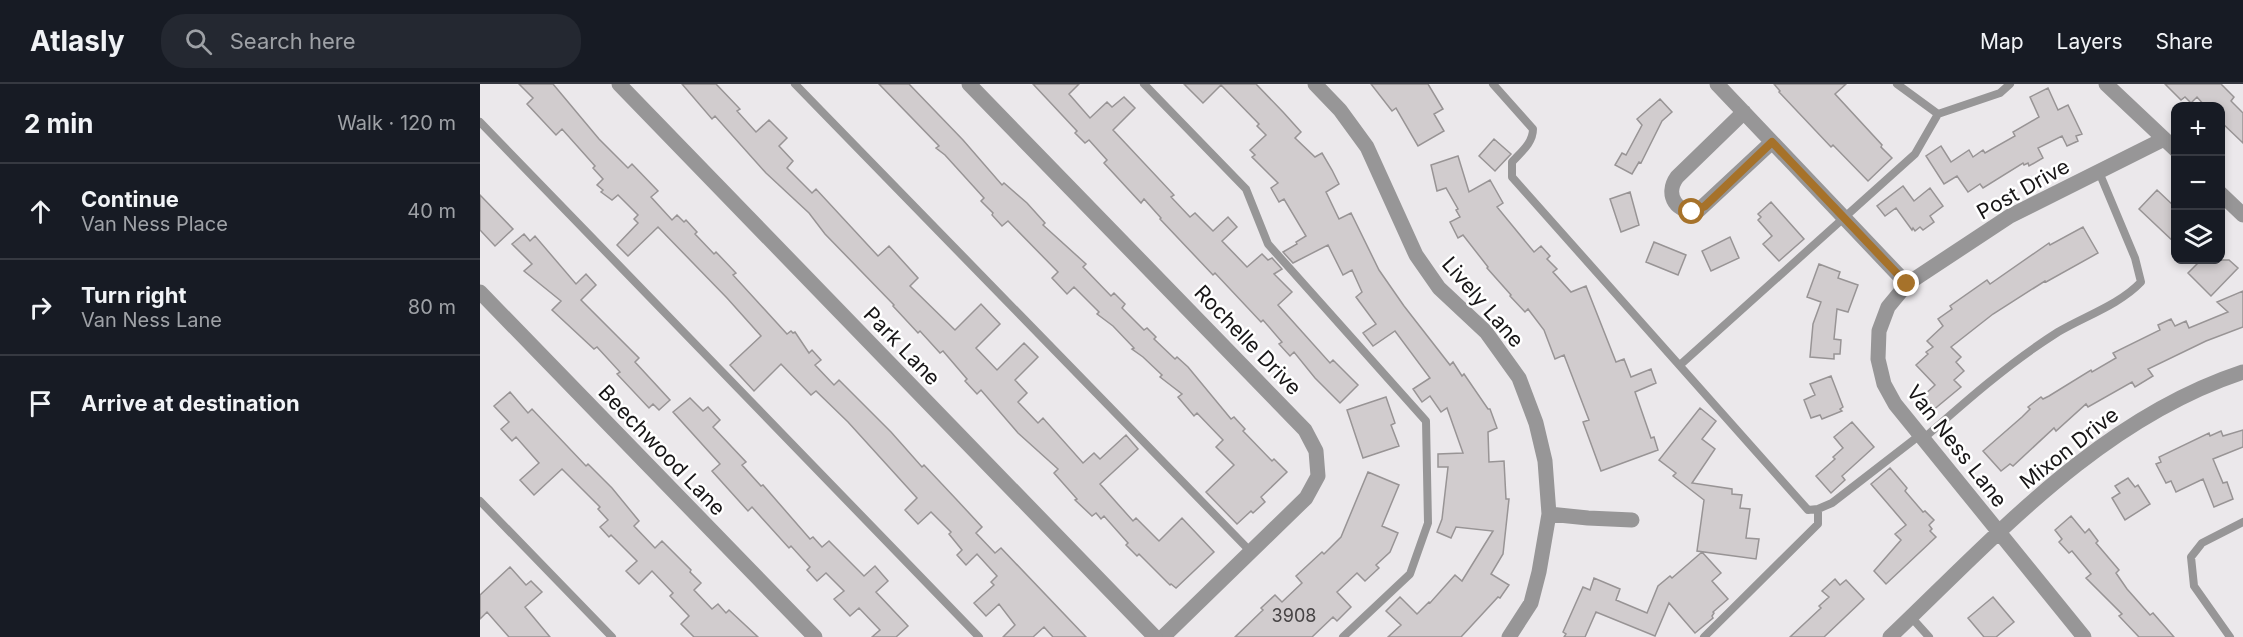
<!DOCTYPE html>
<html lang="en">
<head>
<meta charset="utf-8">
<style>
	:root { --surface:#171b24; --page:#242831; --text:#f1f3f6; --muted:#9ea1a6; --line:#363941 }
	body { margin:0; font-family:Inter,sans-serif; background:var(--page); color:var(--text) }
	.controls { position:absolute; right:18px; top:18px; display:grid; overflow:hidden; border-radius:12px; box-shadow:0 3px 9px #0003 }
	.controls button { width:54px; height:54px; display:grid; place-items:center; padding:0; border:0; border-bottom:2px solid var(--line); background:var(--surface); color:var(--text); font:30px sans-serif }
	.stop { position:absolute; width:18px; height:18px; margin:-14px; border:4px solid #a6722a; border-radius:50%; background:#fff }
	.stop.end { background:#a6722a; border-color:#fff; box-shadow:0 2px 6px #0008 }
	.list { margin:0; padding:0; list-style:none }
	h2 { display:flex; justify-content:space-between; align-items:center; height:78px; margin:0; padding:0 24px; font-size:26px }
	h2 small { font-size:20px; font-weight:400; color:var(--muted) }
	.list li { display:grid; grid-template-columns:39px 1fr auto; gap:18px; align-items:center; box-sizing:border-box; height:96px; padding:0 24px; border-top:2px solid var(--line) }
	.list b { display:block; font-size:22px; white-space:nowrap }
	.list p { margin:0; font-size:20px; white-space:nowrap; color:var(--muted) }
	.list em { font-size:20px; font-style:normal; color:var(--muted) }
	.icon { flex:none; width:33px; height:33px; fill:none; stroke:currentColor; stroke-width:2; stroke-linecap:round; stroke-linejoin:round }
	.map { position:relative; flex:none; width:1763px; height:553px; overflow:hidden }
	header { display:flex; align-items:center; gap:36px; box-sizing:border-box; height:84px; padding:0 30px; background:var(--surface); border-bottom:2px solid var(--line) }
	header strong { font-size:28px }
	nav { display:flex; gap:33px; margin-inline-start:auto; font-size:21px }
	.search { width:420px; height:54px; background:var(--page); display:flex; align-items:center; gap:15px; box-sizing:border-box; padding:0 21px; border-radius:24px; color:var(--muted); font-size:22px }
	main { display:flex }
	aside { flex:1; background:var(--surface) }
	.map>svg:first-child { display:block }
	.building { fill:#d1ccce; stroke:#989495; stroke-width:1.5 }
	.lines { fill:none; stroke-linecap:round; stroke-linejoin:round }
	.service { stroke:#979697; stroke-width:8 }
	.minor { stroke:#979697; stroke-width:15 }
	.tertiary { stroke:#979697; stroke-width:15 }
	.route { stroke:#a6722a; stroke-width:8 }
	.labels { text-anchor:middle; dominant-baseline:central; stroke-width:5; stroke-linejoin:round; paint-order:stroke }
	.number-label { font-size:18px; fill:#464344 }
	.street-label { font-size:21px; fill:#171516; stroke:#fff }
</style>
</head>
<body>
<header>
<strong>Atlasly</strong>
<div class="search"><svg class="icon" aria-label="search" viewBox="0 0 24 24"><circle cx="10" cy="10" r="6"/><path d="M15 15l6 6"/></svg>Search here</div>
<nav><a>Map</a><a>Layers</a><a>Share</a></nav>
</header>
<main>
<aside>
<h2>2 min<small>Walk · 120 m</small></h2>
<ul class="list">
<li><svg class="icon" aria-label="ahead" viewBox="0 0 24 24"><path d="M12 20V5M6 11l6-6 6 6"/></svg><div><b>Continue</b><p>Van Ness Place</p></div><em>40 m</em></li>
<li><svg class="icon" aria-label="right" viewBox="0 0 24 24"><path d="M7 20v-9h11M14 6l5 5-5 5"/></svg><div><b>Turn right</b><p>Van Ness Lane</p></div><em>80 m</em></li>
<li><svg class="icon" aria-label="arrive" viewBox="0 0 24 24"><path d="M6 21V4h12l-3 4 3 4H6"/></svg><div><b>Arrive at destination</b></div></li>
</ul>
</aside>
<div class="map">
<svg width="1763" height="553" viewBox="0 0 1763 553">
	<rect width="100%" height="100%" fill="#ebe8eb"/>
	<path class="building" d="M39 0H73L119 55 148 84 152 80 178 107 171 113 192 136 197 131 204 138 206 136 217 148 215 150 234 170 236 168 256 189 253 191 307 250 311 247 313 249 315 248 329 269 332 266 341 276 335 281 354 301 359 296 411 348 442 383 444 381 476 415 502 443 496 449 515 469 521 464 606 553H573L564 543 553 553H523L535 541 519 520 506 532 494 519 514 501 511 498 517 492 497 470 486 481 477 471 482 466 469 450 471 448 451 428 438 440 425 426 437 414 368 338 336 307 331 311 301 280 274 307 250 281 281 252 247 214 178 143 148 172 137 161 158 139 154 135 158 131 138 111 132 116 121 108 123 106 117 101 123 95 113 84 115 82 82 45 76 51 47 20 53 14Z
		M202 0H236L260 25 257 27 276 48 289 36 307 54 299 62 313 77 307 84 332 109 336 105 398 172 409 162 438 194 430 202 475 246 501 220 520 240 496 264 517 286 544 259 558 273 535 296 547 309 538 318 558 339 563 334 603 379 614 369 620 375 646 351 658 365 620 400 653 437 656 434 679 457 702 434 734 468 696 504 691 500 690 501 659 470 657 472 646 461 648 459 624 432 621 435 616 429 612 432 595 416 597 415 574 389 578 385 538 349 501 306 497 310 485 297 487 295 463 267 460 269 440 247 438 249 413 222 414 221 345 150 329 129 286 89 235 32 232 35Z
		M399 0H429L483 56 522 101 524 99 547 119 565 139 563 141 606 180 603 183 631 212 634 209 645 220 642 224 664 246 667 244 676 253 674 255 695 275 697 273 708 283 751 335 754 333 765 345 763 347 792 377 794 375 807 388 781 413 785 418 773 429 771 427 757 440 726 408 754 381 736 363 743 356 717 329 714 332 698 313 702 310 680 293 682 291 663 273 652 265 654 264 633 242 617 230 619 228 594 203 587 210 572 194 578 188 528 137 522 142 512 131 513 129 501 117 504 114 465 71 456 64 459 62Z
		M553 0H599L589 10 610 34 627 18 632 23 644 13 655 24 633 46 694 111 691 113 710 133 715 129 733 147 748 133 757 143 742 157 767 183 782 170 788 176 792 174 802 185 794 190 812 208 798 221 850 279 853 276 878 301 860 319 835 294 814 268 810 272 799 260 802 258 783 236 781 238 735 189 733 191 680 135 681 134 664 115 661 119 624 79 627 76 609 56 605 59 595 49 597 47Z
		M704 0H776L803 28 821 48 815 54 835 73 842 69 852 86 859 100 846 108 859 135 871 129 899 186 924 222 970 281 973 278 982 292 984 290 1008 325H1010L1017 344 1008 348 1009 378 1024 377 1026 415H1029L1023 470 1011 490 1029 501 1020 514 1018 513 981 553H908L921 541 906 527 920 513 937 530 949 518 950 519 975 491 982 497 1013 447 976 443 971 454 957 448 962 435 968 383H958V370L983 369 967 324 961 328 950 312 942 318 933 305 950 294 915 247 893 262 883 249 896 240 876 213 882 208 872 186 863 191 848 161 813 179 803 168 817 160 816 158 826 152 804 115 799 118 791 104 798 99 772 73 775 71 770 66 786 51 777 42 779 40 741 1 723 19Z
		M891 0H948L963 25 954 30 964 47 938 62 916 24 912 27Z
		M1294 0H1366L1355 10 1402 61 1401 63 1412 74 1388 97 1353 61 1351 63 1299 8 1300 7Z
		M1685 0H1741L1754 13 1751 17 1763 29V59L1740 37V22H1725L1717 13 1711 19 1705 13 1701 16Z
		M1568 4 1578 26 1588 21 1602 50 1596 52 1598 57 1587 62 1582 52 1558 64 1563 74 1549 82 1548 79 1544 81 1543 79 1503 104 1500 100 1488 108 1477 92 1464 100 1446 72 1461 62 1471 78 1489 66 1493 73 1503 66 1505 69 1535 52 1533 48 1559 33 1550 13Z
		M1180 15 1192 28 1182 37 1161 79 1159 78 1152 90 1135 81 1142 69 1146 71 1162 41 1157 35Z
		M1014 55 1031 70 1015 87 999 72Z
		M978 72 989 108 1010 96 1023 119 1017 123 1054 168 1061 162 1070 172 1067 175 1077 185 1073 188 1091 208 1106 202 1136 278 1144 275 1151 293 1171 285 1176 299 1155 308 1171 354 1174 353 1178 366 1121 387 1103 338 1109 336 1084 271 1075 275 1064 246 1048 225 1045 228 1030 212 1031 211 1007 184 1008 183 983 151 978 154 970 138 980 133 976 126 978 125 966 104 957 107 951 81Z
		M1423 102 1434 117 1450 104 1463 122 1450 132 1454 138 1443 146 1440 143 1435 147 1433 144 1432 146 1416 124 1405 132 1397 122Z
		M1677 106 1695 123V159L1659 125Z
		M1150 108 1159 141 1141 148 1130 115Z
		M0 111 33 145 15 162 0 146Z
		M1291 118 1324 155 1299 177 1283 160 1292 152 1278 136 1281 133 1278 130Z
		M1603 143 1618 169 1566 198 1565 197 1513 230 1471 263 1481 273 1476 278 1484 287 1474 296 1481 303 1452 327 1440 315 1455 301 1436 281 1448 270 1446 268 1453 263 1447 257 1463 242 1458 235 1472 225 1470 222 1507 196 1510 200 1569 159 1570 161Z
		M44 150 50 157 55 152 96 200 106 190 116 201 101 216 159 274 155 278 190 316 179 326 173 320 169 324 137 290 140 288 117 263 114 265 72 226 81 217 44 187 52 180 32 160Z
		M1250 153 1259 174 1231 187 1222 167Z
		M1174 158 1206 171 1198 191 1166 178Z
		M1721 176H1749L1758 184 1731 212 1708 189Z
		M1339 180 1360 188 1358 194 1378 201 1368 228 1357 225 1354 255 1361 256 1360 270H1354V275L1330 273 1333 240 1341 218 1327 213Z
		M1763 207V243L1726 257 1668 285 1673 292 1655 303 1652 298 1608 323 1606 320 1576 347 1574 344 1533 382 1530 380 1521 387 1503 367 1542 333 1550 325 1548 323 1561 313 1563 315 1569 312 1611 286 1612 288 1636 274 1633 269 1680 246 1678 241 1691 235 1695 242 1706 237 1709 244 1748 228 1737 218Z
		M1351 292 1363 323 1360 325 1362 327 1342 335 1340 331 1331 334 1324 316 1335 311 1330 300Z
		M30 308 48 329 52 325 106 382 108 380 132 404 159 437 154 442 175 464 182 457 211 486 210 488 221 499 214 506 232 525 238 520 246 529 249 526 278 553H214L201 540 209 532 190 512 193 509 172 487 159 500 146 487 157 477 131 451 129 453 120 443 128 436 118 425 120 423 82 385 54 411 40 396 59 379 36 353 32 357 21 345 29 338 14 322Z
		M906 313 915 339 911 341 919 362 883 374 867 326Z
		M210 314 223 327 228 323 240 336 233 343 266 378 262 381 281 402 283 401 330 455 333 453 342 463 349 457 384 492 395 482 408 497 396 508 428 542 416 553H392L400 546 379 524 370 532 354 515 364 507 346 489 337 497 327 486 330 483 311 462 309 464 272 423 268 427 232 387 240 380 193 328Z
		M1220 324 1236 337 1222 355 1235 365 1212 399 1252 405V410L1262 411 1260 424 1270 425 1266 454 1279 455 1276 475 1217 467 1224 416 1193 392 1196 389 1179 376Z
		M1372 338 1394 363 1362 392 1365 396 1351 409 1336 392 1355 375 1353 373 1363 364 1354 353Z
		M1763 346V363L1733 375 1743 399 1747 398 1753 415 1734 423 1723 395 1696 408 1691 397 1686 399 1676 380 1681 378 1679 373 1729 349 1730 352 1741 347 1743 352Z
		M1410 384 1427 404 1425 407 1443 428 1445 427 1454 436 1449 441 1452 445 1450 447 1456 453 1406 500 1394 487 1421 456 1415 450 1426 441 1391 400Z
		M888 388 919 401 902 442 918 449 910 468 896 481 899 484 885 497 877 489 857 508 871 523 857 537 853 533 832 553H755L783 526 781 524 795 511 802 518 822 499 816 492 842 468 844 470 861 453Z
		M1648 394 1655 403 1658 401 1670 420 1645 436 1632 414 1640 409 1635 402Z
		M1591 432 1605 449 1609 445 1618 457 1616 459 1639 486 1636 489 1647 505 1670 531 1673 529 1694 553H1659L1639 532 1642 530 1606 494 1611 490 1592 467 1589 469 1579 458 1582 455 1575 446Z
		M1222 468 1241 489 1232 497 1248 515 1233 528 1234 529 1232 532 1233 534 1215 549 1189 519 1175 552 1116 528 1105 553H1084L1086 550 1083 548 1103 503 1110 506 1114 494 1140 505 1136 516 1167 529 1178 502 1190 492 1192 494Z
		M30 483 46 501 51 497 62 508 45 523 70 553H29L7 528 0 535V511Z
		M1355 495 1360 501 1366 496 1384 515 1344 553H1310L1341 524 1339 522 1349 513 1342 507Z
		M1513 513 1534 538 1516 553H1504L1488 534Z"/>
	<g class="lines">
		<path class="service" d="M315 0 771 468
			M664 0 766 105 788 160 946 337 948 439 930 490 863 553
			M1013 0 1053 45C1053 59 1041 68 1032 78V93L1328 426 1338 425 1352 419 1440 351
			M1458 30 1520 9 1530 0
			M0 38 499 553
			M1200 281 1435 70 1458 30 1417 0
			M1443 355C1486 317 1529 279 1578 248 1605 232 1639 221 1661 198L1655 174 1619 88
			M0 417 132 553
			M1431 533 1449 553
			M1224 553 1338 440V425
			M1750 553 1714 502 1711 473 1722 459 1763 438"/>
		<path class="minor" d="M489 0 825 346 836 367 838 392 826 414 683 553
			M835 0 860 26 887 63 936 171 959 204 1006 248 1039 294 1056 339 1065 377 1069 430 1059 488 1051 519 1029 553
			M1237 0 1427 200
			M1626 0 1696 66
			M1264 28 1197 93C1184 111 1197 131 1219 126L1292 58
			M1740 109 1763 131
			M0 208 335 553
			M1069 430 1108 434 1152 436
			M1410 553C1516 452 1620 335 1763 288
			M1604 553 1415 320 1404 300 1398 275 1399 247 1408 223 1427 200 1530 132 1684 55"/>
		<path class="tertiary" d="M139 0 675 553"/>
	</g>
	<g class="lines">
		<path class="route" d="M1212 128 1225 122 1292 58 1427 200"/>
	</g>
	<g class="labels">
		<g class="number-label">
			<text x="814" y="531">3908</text>
		</g>
		<g class="street-label">
			<text transform="translate(1543 105) rotate(-29)">Post Drive</text>
			<text transform="translate(1003 218) rotate(49)">Lively Lane</text>
			<text transform="translate(768 256) rotate(46)">Rochelle Drive</text>
			<text transform="translate(422 262) rotate(46)">Park Lane</text>
			<text transform="translate(1477 362) rotate(52)">Van Ness Lane</text>
			<text transform="translate(1589 364) rotate(-38)">Mixon Drive</text>
			<text transform="translate(182 366) rotate(46)">Beechwood Lane</text>
		</g>
	</g>
</svg>
<div class="controls">
<button>+</button>
<button>−</button>
<button><svg class="icon" aria-label="layers" viewBox="0 0 24 24"><path d="M12 4l9 5-9 5-9-5zM3 14l9 5 9-5"/></svg></button>
</div>
<div class="stop" style="left:1212px;top:128px"></div>
<div class="stop end" style="left:1427px;top:200px"></div>
</div>
</main>
</body>
</html>
